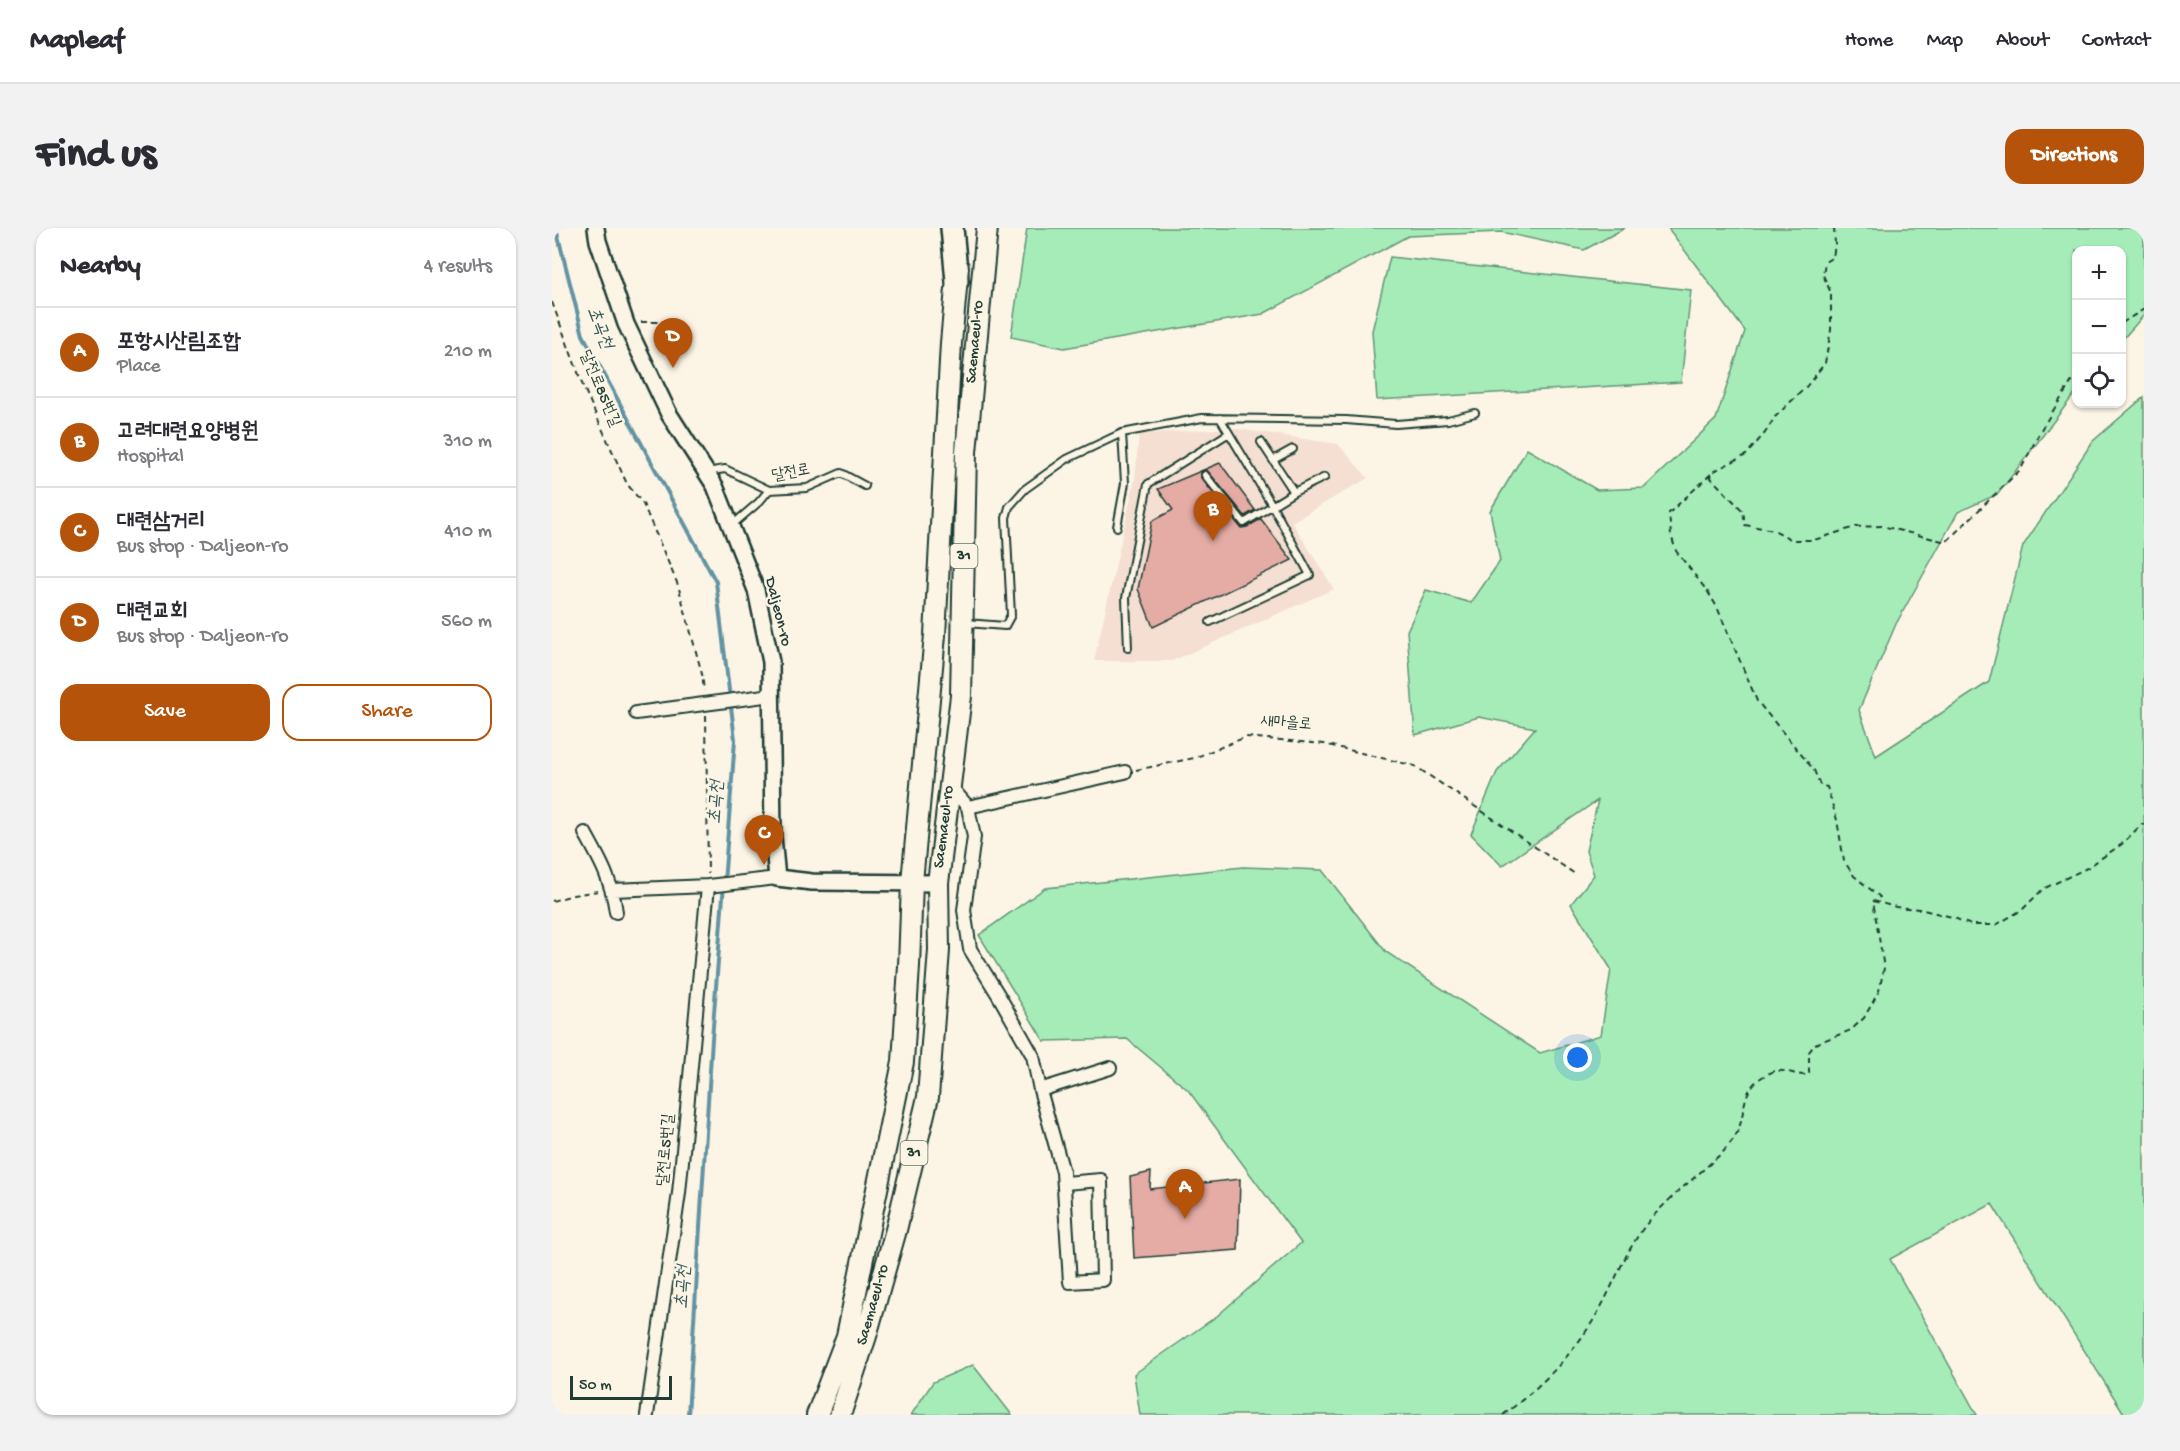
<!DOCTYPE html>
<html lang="en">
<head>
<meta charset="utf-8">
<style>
	:root { --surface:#fff; --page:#f2f2f3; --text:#2b2b33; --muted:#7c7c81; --line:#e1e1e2; --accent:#b45309 }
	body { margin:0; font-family:"Gochi Hand","Poor Story",sans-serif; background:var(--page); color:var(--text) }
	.controls { position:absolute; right:18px; top:18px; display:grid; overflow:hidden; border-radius:12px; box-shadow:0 2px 4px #0004 }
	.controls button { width:54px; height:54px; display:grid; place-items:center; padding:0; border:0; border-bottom:2px solid var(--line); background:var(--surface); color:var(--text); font:30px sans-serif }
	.scale { position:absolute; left:18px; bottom:15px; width:102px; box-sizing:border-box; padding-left:6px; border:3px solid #1f3d34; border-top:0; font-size:16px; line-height:21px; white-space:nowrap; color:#1f3d34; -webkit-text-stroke:4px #fcf5e5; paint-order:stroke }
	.you { position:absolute; left:1026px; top:830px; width:21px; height:21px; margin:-15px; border:4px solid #fff; border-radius:50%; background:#1a73e8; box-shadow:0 0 0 9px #1a73e833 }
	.badge { display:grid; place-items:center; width:39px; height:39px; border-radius:50%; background:var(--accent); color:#fff; font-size:20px; font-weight:700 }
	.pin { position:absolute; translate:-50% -50px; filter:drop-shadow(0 2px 3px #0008) }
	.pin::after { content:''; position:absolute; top:32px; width:21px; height:18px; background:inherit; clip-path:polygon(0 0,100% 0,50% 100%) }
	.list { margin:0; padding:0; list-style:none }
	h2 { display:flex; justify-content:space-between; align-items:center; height:78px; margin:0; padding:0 24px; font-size:26px }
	h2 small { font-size:20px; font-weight:400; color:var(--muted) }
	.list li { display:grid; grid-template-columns:39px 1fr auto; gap:18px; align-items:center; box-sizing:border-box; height:90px; padding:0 24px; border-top:2px solid var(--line) }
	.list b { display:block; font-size:22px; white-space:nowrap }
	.list p { margin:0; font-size:20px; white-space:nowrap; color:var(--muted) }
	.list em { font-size:20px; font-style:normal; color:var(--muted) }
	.actions { display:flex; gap:12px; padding:18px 24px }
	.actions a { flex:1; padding:14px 0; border:2px solid var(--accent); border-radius:18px; text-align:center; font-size:21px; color:var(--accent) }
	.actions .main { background:var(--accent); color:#fff }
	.icon { flex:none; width:33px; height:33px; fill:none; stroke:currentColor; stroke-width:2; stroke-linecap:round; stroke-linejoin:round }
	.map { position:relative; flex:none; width:1592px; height:1187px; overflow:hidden; border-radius:18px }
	header { display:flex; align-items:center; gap:36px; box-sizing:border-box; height:84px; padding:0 30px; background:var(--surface); border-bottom:2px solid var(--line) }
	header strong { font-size:28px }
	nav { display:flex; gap:33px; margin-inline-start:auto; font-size:21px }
	.intro { display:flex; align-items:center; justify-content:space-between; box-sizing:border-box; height:144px; padding:0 36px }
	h1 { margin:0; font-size:42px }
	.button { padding:15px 27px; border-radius:18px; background:var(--accent); color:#fff; font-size:21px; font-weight:700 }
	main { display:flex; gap:36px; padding:0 36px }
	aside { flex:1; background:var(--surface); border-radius:18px; box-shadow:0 2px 4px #0004 }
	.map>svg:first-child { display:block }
	.built { fill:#f5dfd2 }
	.green { fill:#a6ecb8; stroke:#629476; stroke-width:1.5 }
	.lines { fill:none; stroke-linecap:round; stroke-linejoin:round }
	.stream { stroke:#6293a4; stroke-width:4 }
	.building { fill:#e5aba5; stroke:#1f3d34; stroke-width:1.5 }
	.service-casing { stroke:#1f3d34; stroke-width:10 }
	.minor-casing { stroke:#1f3d34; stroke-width:16 }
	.tertiary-casing { stroke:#1f3d34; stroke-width:20 }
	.primary-casing { stroke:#1f3d34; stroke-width:24 }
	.trunk-casing { stroke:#1f3d34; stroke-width:26 }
	.path { stroke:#1f3d34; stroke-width:2; stroke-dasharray:6 4.5; stroke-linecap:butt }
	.service { stroke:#fcf5e5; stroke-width:6 }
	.minor { stroke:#fcf5e5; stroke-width:12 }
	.tertiary { stroke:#fcf5e5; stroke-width:15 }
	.primary { stroke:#fcf5e5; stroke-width:20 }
	.trunk { stroke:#fcf5e5; stroke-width:21 }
	.labels { text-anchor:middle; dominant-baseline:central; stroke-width:5; stroke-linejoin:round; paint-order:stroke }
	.shield { fill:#fcf5e5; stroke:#617469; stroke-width:1.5 }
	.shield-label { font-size:15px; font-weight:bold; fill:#1f3d34 }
	.street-label { font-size:16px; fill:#1f3d34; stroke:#fcf5e5 }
	.water-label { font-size:18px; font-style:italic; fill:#355a59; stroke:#fcf5e5 }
</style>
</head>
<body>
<header>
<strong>Mapleaf</strong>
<nav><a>Home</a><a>Map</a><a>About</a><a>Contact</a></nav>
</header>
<div class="intro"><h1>Find us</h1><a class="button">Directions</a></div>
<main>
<aside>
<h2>Nearby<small>4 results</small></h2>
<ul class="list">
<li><span class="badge">A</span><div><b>포항시산림조합</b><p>Place</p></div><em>210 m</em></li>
<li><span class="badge">B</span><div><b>고려대련요양병원</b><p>Hospital</p></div><em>310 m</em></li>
<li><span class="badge">C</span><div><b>대련삼거리</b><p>Bus stop · Daljeon-ro</p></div><em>410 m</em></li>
<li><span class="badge">D</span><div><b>대련교회</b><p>Bus stop · Daljeon-ro</p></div><em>560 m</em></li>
</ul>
<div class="actions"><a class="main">Save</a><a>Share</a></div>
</aside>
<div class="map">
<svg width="1592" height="1187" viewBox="0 0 1592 1187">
	<rect width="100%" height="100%" fill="#fcf5e5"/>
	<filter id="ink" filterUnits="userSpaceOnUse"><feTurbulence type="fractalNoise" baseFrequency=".0167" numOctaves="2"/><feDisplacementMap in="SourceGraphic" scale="12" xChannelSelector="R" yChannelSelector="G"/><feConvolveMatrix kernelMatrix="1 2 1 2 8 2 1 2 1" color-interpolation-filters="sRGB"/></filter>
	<g filter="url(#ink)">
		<path class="built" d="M680 200 786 216 816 250 740 294 782 361 620 433H542L583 251 587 206Z"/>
		<path class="green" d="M475 0H1073L1032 22 949 4 856 8 711 86 512 120 459 109Z
			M1116 0H1592V87L1570 112V22H1524V164L1446 266 1406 284 1344 396 1307 482 1324 528 1437 454 1471 318 1541 213 1592 169V1187H1573L1440 976 1338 1031 1425 1187H588L582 1146 665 1088 749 1015 636 862 575 811 492 813 427 707 493 660 691 639 770 642 834 724 988 825 1049 807 1059 741 1019 676 1042 647 1034 623 1046 572 950 638 919 606 945 544 983 500 927 489 863 507 855 403 874 362 919 375 948 333 938 283 975 221 1045 262 1092 260 1164 191 1193 103Z
			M838 29 1139 62 1129 154 825 172 820 103Z
			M421 1137 460 1187H359L381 1154Z"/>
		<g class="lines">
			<path class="stream" d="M4 0 31 107 164 354 183 512 160 811 136 1187"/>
		</g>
		<path class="building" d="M668 235 703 282 693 288 655 242 649 243V250L689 300 695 299 709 291 740 332 601 399 586 361 600 293 621 282 606 261Z
			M599 944 598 961 688 951 686 1022 582 1030 578 949Z"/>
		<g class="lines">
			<g class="service-casing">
				<path id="service" d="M709 214 742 264
					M721 232 741 221
					M154 244 173 241 217 262
					M653 247 692 295 742 264 773 249
					M179 298 207 274 217 262 255 260 289 245 313 258
					M565 299 573 255 570 205
					M658 394 758 347 720 277 668 190
					M414 395 453 398 459 387 454 290 457 279 473 261 515 231 570 205 650 190 794 192 844 196 896 192 923 185
					M576 420 574 370 596 256 677 205"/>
			</g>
			<g class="minor-casing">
				<path id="minor" d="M84 485 220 467
					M398 558 416 579 422 609 412 682 418 721 447 768 481 828 488 862
					M416 579 573 544
					M33 605C48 632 60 653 64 684
					M61 662 156 658
					M513 955 549 952 551 1052 518 1054 511 944 488 862 558 840
					M95 1187 127 965 156 658 225 650"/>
			</g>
			<g class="tertiary-casing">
				<path id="tertiary" d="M44 0 46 13 74 96 117 186 163 258 204 362 219 434 221 609 225 650 260 654 386 655"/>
			</g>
			<g class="primary-casing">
				<path id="primary" d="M265 1187 295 1108 351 834 357 738 360 654 383 407 399 115 406 39
					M288 1187 314 1108 344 1002 376 869 387 722 386 655 409 468 414 224 435 0"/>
			</g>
			<g class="trunk-casing">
				<path id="trunk" d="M400 0 405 53"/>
			</g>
			<path class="path" d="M1282 0 1283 16 1281 29 1273 34 1271 47 1279 65V102L1273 135 1254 159 1223 189 1213 205 1194 227 1160 244 1159 250 1191 283 1193 297 1222 302 1240 312H1262L1303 299 1330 298 1394 314 1469 241 1490 200 1524 147
				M0 74 31 158 75 256 91 276 126 357 150 446 152 463
				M89 94H120
				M1570 95 1592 81
				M1159 246 1117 285 1119 307 1124 323 1156 364 1165 379 1205 473 1262 542 1268 557 1275 559 1285 592 1292 633 1302 648 1328 669 1321 673
				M154 487 156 646
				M584 542 642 530 694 509 772 516 863 538 1023 646
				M0 673 21 667 46 663
				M1321 673 1344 679 1367 681 1400 689 1419 697H1444L1470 682 1491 661 1535 640 1570 616 1590 596 1592 597
				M951 1187C986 1161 1019 1129 1042 1091 1060 1062 1070 1030 1090 1002 1112 972 1145 949 1172 923 1177 916 1183 910 1186 903 1195 879 1188 857 1220 844 1234 839 1244 850 1257 846V824L1263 816 1299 802 1312 790 1327 763 1332 740 1321 673"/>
			<use href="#service" class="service"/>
			<use href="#minor" class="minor"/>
			<use href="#tertiary" class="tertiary"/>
			<use href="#primary" class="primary"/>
			<use href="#trunk" class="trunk"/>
		</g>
	</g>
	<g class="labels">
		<g class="shield">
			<rect x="398.5" y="316" width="27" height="24" rx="4.5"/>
			<rect x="348.5" y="913" width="27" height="24" rx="4.5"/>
		</g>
		<g class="shield-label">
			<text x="412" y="328">31</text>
			<text x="362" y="925">31</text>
		</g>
		<g class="street-label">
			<text transform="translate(424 114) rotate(-85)">Saemaeul-ro</text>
			<text transform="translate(47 161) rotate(67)">달전로85번길</text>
			<text transform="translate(239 246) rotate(-10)">달전로</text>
			<text transform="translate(225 384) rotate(76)">Daljeon-ro</text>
			<text transform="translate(734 496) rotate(5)">새마을로</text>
			<text transform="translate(393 599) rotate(-83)">Saemaeul-ro</text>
			<text transform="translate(115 922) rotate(-85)">달전로5번길</text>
			<text transform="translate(322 1077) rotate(-74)">Saemaeul-ro</text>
		</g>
		<g class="water-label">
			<text transform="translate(47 100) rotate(69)">초곡천</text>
			<text transform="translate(165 574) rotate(-86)">초곡천</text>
			<text transform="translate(132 1059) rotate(-86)">초곡천</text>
		</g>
	</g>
</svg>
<div class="controls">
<button>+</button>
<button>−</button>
<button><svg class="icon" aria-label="locate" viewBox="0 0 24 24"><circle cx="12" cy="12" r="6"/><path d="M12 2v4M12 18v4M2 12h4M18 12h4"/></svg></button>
</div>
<div class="scale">50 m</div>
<div class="you"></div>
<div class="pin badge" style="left:633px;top:991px">A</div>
<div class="pin badge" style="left:661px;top:313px">B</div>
<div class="pin badge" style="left:212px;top:637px">C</div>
<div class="pin badge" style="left:121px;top:140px">D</div>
</div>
</main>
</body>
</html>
